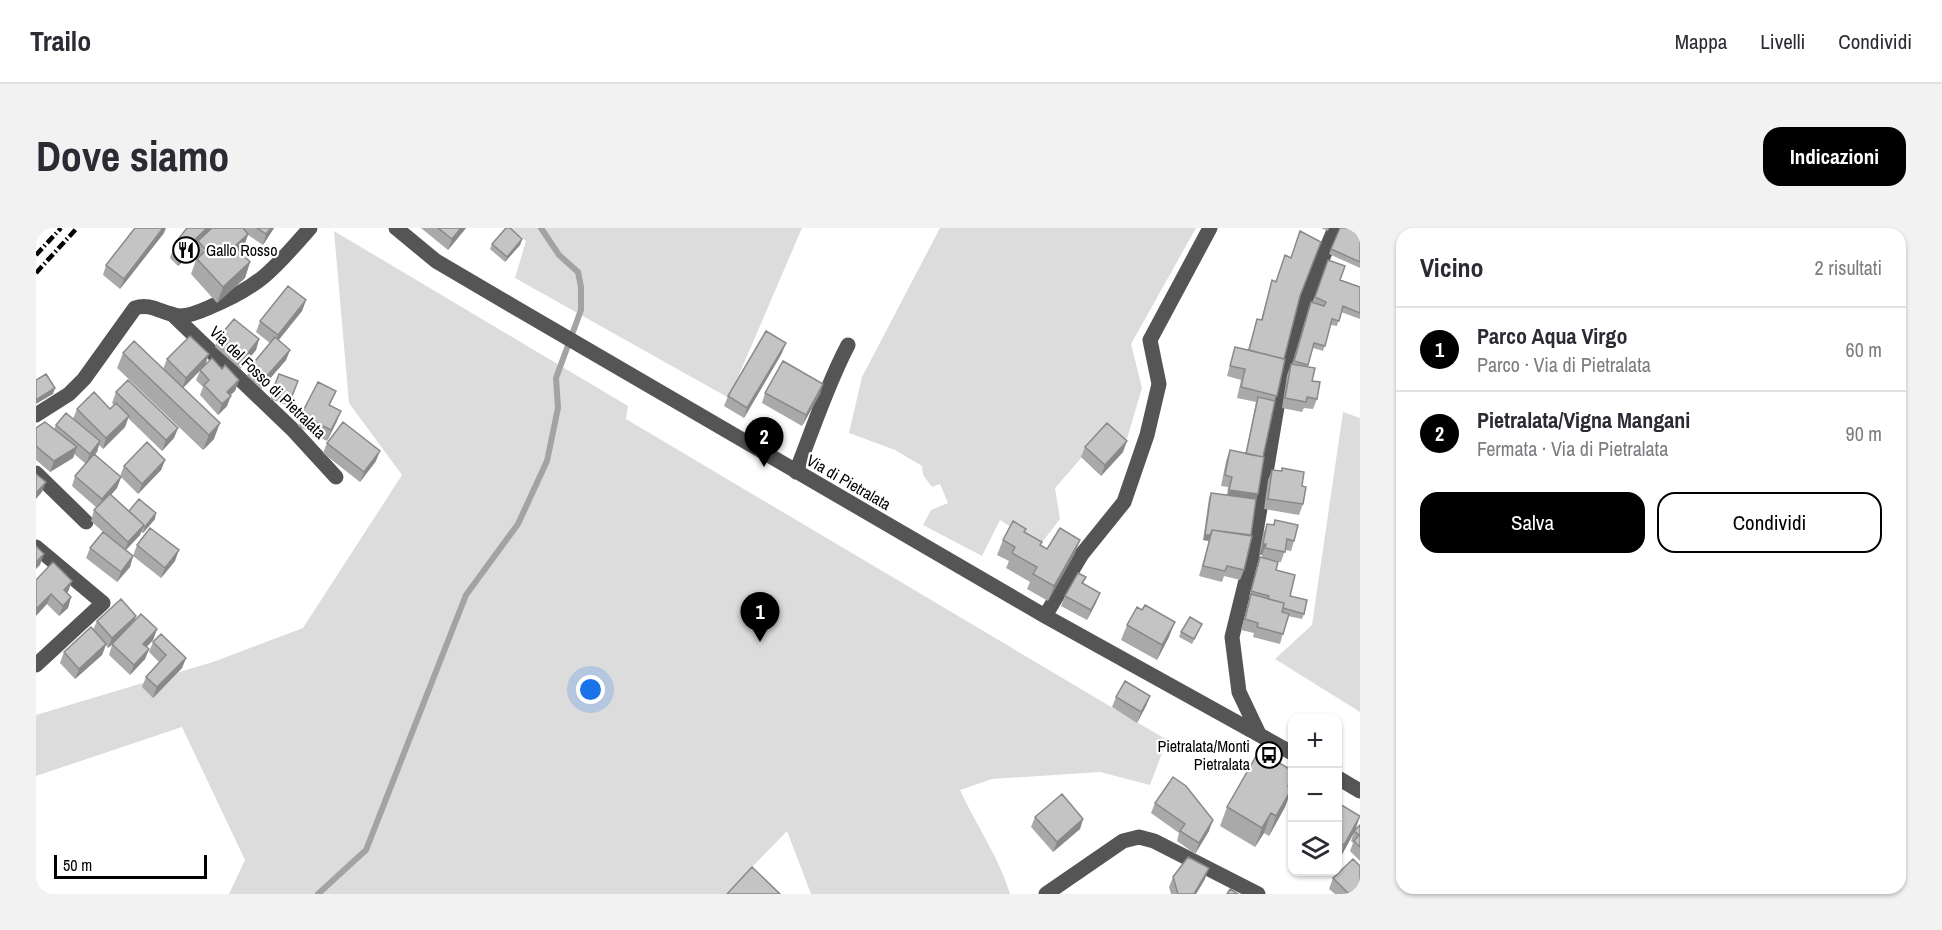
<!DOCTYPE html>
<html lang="it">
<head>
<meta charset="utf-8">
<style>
	:root { --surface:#fff; --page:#f2f2f3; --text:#2b2b33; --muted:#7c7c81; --line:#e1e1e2; --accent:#000 }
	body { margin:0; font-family:"Archivo Narrow",sans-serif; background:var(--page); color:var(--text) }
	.controls { position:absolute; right:18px; bottom:18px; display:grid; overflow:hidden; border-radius:12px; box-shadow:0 2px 4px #0004 }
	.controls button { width:54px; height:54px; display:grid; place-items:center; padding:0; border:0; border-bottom:2px solid var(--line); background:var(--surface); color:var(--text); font:30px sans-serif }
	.scale { position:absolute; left:18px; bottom:15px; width:153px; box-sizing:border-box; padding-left:6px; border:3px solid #000; border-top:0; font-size:16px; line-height:21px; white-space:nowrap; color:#000; -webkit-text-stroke:4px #fff; paint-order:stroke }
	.you { position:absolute; left:555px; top:462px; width:21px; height:21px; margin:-15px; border:4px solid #fff; border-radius:50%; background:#1a73e8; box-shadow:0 0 0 9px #1a73e833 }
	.badge { display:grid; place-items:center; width:39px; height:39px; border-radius:50%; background:var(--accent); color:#fff; font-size:20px; font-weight:700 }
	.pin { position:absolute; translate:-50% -50px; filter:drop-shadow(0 2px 3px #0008) }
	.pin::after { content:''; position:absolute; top:32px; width:21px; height:18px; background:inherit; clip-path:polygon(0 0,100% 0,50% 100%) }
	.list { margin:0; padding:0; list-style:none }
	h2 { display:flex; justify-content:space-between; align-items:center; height:78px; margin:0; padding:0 24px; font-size:26px }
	h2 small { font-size:20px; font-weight:400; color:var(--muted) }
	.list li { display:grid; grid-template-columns:39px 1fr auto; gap:18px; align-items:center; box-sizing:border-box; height:84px; padding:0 24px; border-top:2px solid var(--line) }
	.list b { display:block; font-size:22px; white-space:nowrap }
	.list p { margin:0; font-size:20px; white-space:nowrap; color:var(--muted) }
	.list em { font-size:20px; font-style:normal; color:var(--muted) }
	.actions { display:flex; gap:12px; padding:18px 24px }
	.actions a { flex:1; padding:14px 0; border:2px solid var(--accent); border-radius:18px; text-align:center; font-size:21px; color:var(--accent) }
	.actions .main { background:var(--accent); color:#fff }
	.icon { flex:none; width:33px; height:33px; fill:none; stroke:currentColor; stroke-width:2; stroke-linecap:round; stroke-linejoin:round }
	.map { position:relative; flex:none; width:1324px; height:666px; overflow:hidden; border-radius:18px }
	header { display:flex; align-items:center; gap:36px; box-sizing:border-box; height:84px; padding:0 30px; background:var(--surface); border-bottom:2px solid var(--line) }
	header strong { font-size:28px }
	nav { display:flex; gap:33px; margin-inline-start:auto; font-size:21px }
	.intro { display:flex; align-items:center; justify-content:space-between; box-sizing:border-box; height:144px; padding:0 36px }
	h1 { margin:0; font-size:42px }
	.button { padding:15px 27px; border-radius:18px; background:var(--accent); color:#fff; font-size:21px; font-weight:700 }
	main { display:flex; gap:36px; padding:0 36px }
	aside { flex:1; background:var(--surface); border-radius:18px; box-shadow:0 2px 4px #0004 }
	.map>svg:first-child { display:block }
	.green { fill:#dcdcdc }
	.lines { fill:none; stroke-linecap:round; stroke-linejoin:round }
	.stream { stroke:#a3a3a3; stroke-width:6 }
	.minor { stroke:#555; stroke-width:15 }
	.rail { stroke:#000; stroke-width:4.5; stroke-dasharray:9 3 1.5 3; stroke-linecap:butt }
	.wall { fill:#a9a9a9 }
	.shaded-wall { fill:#898989 }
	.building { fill:#c4c4c4; stroke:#898989; stroke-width:1.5 }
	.labels { text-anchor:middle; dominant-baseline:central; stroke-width:4.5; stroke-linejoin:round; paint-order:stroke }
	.poi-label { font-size:16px; fill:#000; stroke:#fff; text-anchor:start }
	.street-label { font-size:16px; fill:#000; stroke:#fff }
</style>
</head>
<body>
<header>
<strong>Trailo</strong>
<nav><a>Mappa</a><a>Livelli</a><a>Condividi</a></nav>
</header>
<div class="intro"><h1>Dove siamo</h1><a class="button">Indicazioni</a></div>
<main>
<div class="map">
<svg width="1324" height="666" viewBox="0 0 1324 666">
	<rect width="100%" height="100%" fill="#fff"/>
	<path class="green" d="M474 0H766L693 170 479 50 490 13Z
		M904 0H1160L1095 116 1106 160 1087 224 1067 205 1019 260 1024 291 1004 317 964 292 946 328 887 297 895 282 912 275 904 256 896 259 887 247 886 238 859 222 813 205 826 149Z
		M298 3 592 178 590 191 1131 512 1114 557 1064 544 956 551 924 562C940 597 963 629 974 666H775L751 603 690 666H193L209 632 146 499 0 548V487L177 434 267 400 366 247 313 175Z
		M1307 184 1324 190V484L1239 431 1276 397Z"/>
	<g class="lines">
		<path class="stream" d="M282 666 330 622 430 367 482 296 511 233 522 180 520 150 545 82V59L542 44 523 27 505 0"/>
		<path class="minor" d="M360 0 400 33 480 80 1009 388 1256 525
			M136 86 256 201 300 249
			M0 187 33 166 48 151 99 80C115 74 128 87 144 88 154 88 165 83 174 79 224 59 240 39 274 0
			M760 244C777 201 791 157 812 117
			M0 245 50 294
			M0 319 67 375 0 437
			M1009 388 1046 326 1088 274 1111 207 1123 156 1114 112 1174 0
			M1223 506 1203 464 1196 409 1216 328 1245 155 1269 73 1299 0
			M1302 550 1324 563
			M1010 666 1087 613 1103 609 1118 613 1222 666"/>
		<path class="rail" d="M0 27 25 0
			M0 45 41 0"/>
	</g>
	<path class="wall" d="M151 0H238L227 17 212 7 207 21 204 24 214 34 209 50 181 75 155 46 160 32 157 28 159 21 142 38 134 30 139 15Z
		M385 0H430L412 22Z
		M1285 0H1293L1292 3Z
		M1324 0V40L1293 26 1295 21Z
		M128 5 84 61 67 47 70 37Z
		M486 11 484 17 469 34 454 21 456 16Z
		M1292 32 1304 52 1324 59V91L1305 84 1301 98 1295 97 1287 123 1277 120 1271 139 1276 153 1281 171 1277 181 1268 180 1266 184 1246 180 1251 147 1255 136H1256L1273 79 1281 76 1277 74Z
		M1236 52 1264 68 1248 131 1227 229 1208 342 1204 352 1188 348 1186 354 1163 348 1173 313 1167 312 1173 270 1175 265 1191 267 1192 259 1185 258 1190 233 1194 222 1210 225 1220 174 1201 170 1205 152 1191 148 1199 119 1212 122 1221 91 1225 92Z
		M270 72 266 83 242 112 254 122 250 132 225 161 211 148 215 138 234 115 220 104 224 93Z
		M183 109 223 111 220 122 204 141 179 119Z
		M87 125 127 141 131 131 173 126 169 137 186 141 203 152 199 163 194 167 191 178 182 187 164 167 167 159 160 152 164 143 147 160 178 211 167 222 81 140Z
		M746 125 708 190 688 178 692 168Z
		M243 146 262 153 253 178 234 171Z
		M787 156 784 166 766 198 726 175 729 165Z
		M300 163 294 177 301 193 291 213 262 198 265 187Z
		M80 164 142 200 138 210 126 223 92 190 89 199 67 221 63 217 61 224 59 226 84 248 88 238 129 232 125 242 102 266 85 249 81 260 75 267 93 283 119 291 107 305 105 304 104 307 90 322 97 328 94 339 81 354 50 330 54 320 67 304 55 293 58 282 61 280 36 258 39 248 50 236 38 226 37 230 14 244 0 232V200L18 201 20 197 37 191 41 181H74L78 177 76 175Z
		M291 215 340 233 324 254 287 225Z
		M1049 219 1087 224 1065 248 1045 229Z
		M1236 242 1266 258 1267 276 1263 287 1228 281 1232 252Z
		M1239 292 1258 313 1255 323 1249 322 1245 334H1242L1240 342 1254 368 1268 386 1266 391 1252 388 1244 416 1217 409 1218 405 1205 402 1214 369H1213L1222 334 1224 329H1226V327H1223L1227 306 1231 296 1237 297Z
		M989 305 1006 314 1005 317 1011 321 1044 312 1038 327 1012 373 991 361 994 354 970 340 973 333 961 327 967 312Z
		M101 317 139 333 125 350 97 328Z
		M1050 349 1047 356 1060 375 1051 392 1025 378 1029 368Z
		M0 352 36 353 31 365 35 369 32 380 23 388 11 376Z
		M100 388 98 393 121 401 117 412 111 419 113 421 109 431 94 447 73 427 76 417 72 420 70 417 66 427 39 451 24 435 28 424 57 402 61 393Z
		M1091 397 1133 409 1121 432 1085 412Z
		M1164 401 1156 416 1143 409 1145 404Z
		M117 414 150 430 146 440 117 470 106 459 110 449 123 434 113 424Z
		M1114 468 1110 478 1101 495 1076 479 1080 469Z
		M1255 559 1256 560 1249 579 1233 608 1228 605 1219 619 1184 598 1191 579Z
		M1119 575 1173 603 1159 626 1141 613 1143 605 1115 585Z
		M1302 575 1319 602 1324 597V633L1314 623 1317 615 1315 613 1318 604 1303 632 1302 631Z
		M999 589 1047 591 1044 601 1017 624 995 599Z
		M1137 649 1169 651 1160 666H1135L1133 659Z
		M1297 650 1324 666H1299L1293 661Z"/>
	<path class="shaded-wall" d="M127 0H130L128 5 84 61 88 51Z
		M171 0H178L162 13 159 21 142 38 148 22Z
		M235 0H238L227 17 230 6Z
		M425 0H430L412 22 416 11Z
		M212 6 207 21 193 33 199 18Z
		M486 11 484 17 469 34 471 29Z
		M214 34 209 50 181 75 187 59Z
		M270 72 266 83 238 118 242 107Z
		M223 111 220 122 204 141 208 130Z
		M750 115 746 125 708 190 711 180Z
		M254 122 250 132 225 161 229 150Z
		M173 126 169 137 146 161 150 150Z
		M203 152 199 163 187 174 191 164Z
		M787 156 784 166 766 198 770 187Z
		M19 160 17 166 0 176V172Z
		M195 168 191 178 182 187 186 176Z
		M305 183 301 193 291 213 295 202Z
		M93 188 89 199 67 221 70 210Z
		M184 195 178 211 167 222 173 207Z
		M142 200 138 210 126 223 130 212Z
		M64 213 61 224 50 236 54 226Z
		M1091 213 1087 224 1065 248 1069 237Z
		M41 219 37 230 14 244 18 233Z
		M344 223 340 233 324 254 328 244Z
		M129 232 125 242 102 266 106 256Z
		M85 249 81 260 62 281 66 271Z
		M10 254 6 264 0 271V265Z
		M1193 262 1222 266 1218 277 1190 273Z
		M120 285 119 291 107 305 109 299Z
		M108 297 104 307 88 324 92 314Z
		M1169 307H1174L1173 313 1167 312Z
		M1044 312 1038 327 1012 373 1018 358Z
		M1227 316H1230L1226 327H1223Z
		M143 322 139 333 125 350 129 340Z
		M8 326 4 337 0 341V334Z
		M97 328 94 339 81 354 85 344Z
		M36 353 32 364 24 372 28 362Z
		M1064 365 1060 375 1051 392 1055 382Z
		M15 366 11 376 0 388V381Z
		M35 369 32 380 23 388 27 378Z
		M100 388 97 398 72 420 76 410Z
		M1139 394 1133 409 1121 432 1126 417Z
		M121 401 117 412 103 426 107 416Z
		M70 416 66 427 39 451 43 441Z
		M113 421 109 431 94 447 98 437Z
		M150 430 146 440 117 470 121 459Z
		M1114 468 1110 478 1101 495 1105 484Z
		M1256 560 1249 579 1233 608 1240 588Z
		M1235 585 1228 605 1219 619 1226 600Z
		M1324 588 1319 603 1303 632 1308 617Z
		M1047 591 1044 601 1017 624 1021 614Z
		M1177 592 1173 603 1159 626 1163 615Z
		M1173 640 1169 651 1160 666H1158Z"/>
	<path class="building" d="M99 0H127L88 51 70 37Z
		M151 0H171L148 22 139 15Z
		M176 0H207L212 6 199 18 214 34 187 59 161 31 170 22 162 13Z
		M221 0H235L230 6Z
		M402 0H425L416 11Z
		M470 0H474L486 11 471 29 456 16Z
		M1304 0H1324V34L1295 21Z
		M1264 3 1285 14 1264 68 1248 131 1213 122 1221 91 1226 92 1236 52 1240 54 1249 27 1255 30Z
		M1292 32 1309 38 1304 52 1324 59V85L1307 78 1303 93 1296 91 1289 118 1278 115 1272 137 1258 133 1275 74 1288 78 1290 74 1279 69Z
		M252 58 270 72 242 107 224 93Z
		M198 91 223 111 208 130 183 109Z
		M730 103 750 115 711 180 692 168Z
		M154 108 173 126 150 150 131 131Z
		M239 109 254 122 229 150 215 138Z
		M98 113 184 195 173 207 87 125Z
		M1199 119 1249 131 1241 168 1205 159 1209 141 1194 138Z
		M176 130 186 141 189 137 203 152 191 164 195 168 186 176 168 157 173 152 164 142Z
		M747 133 787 156 770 187 729 165Z
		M1255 136 1279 140 1276 153 1284 154 1281 171 1271 169 1270 174 1249 170Z
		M10 146 19 160 0 172V152Z
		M243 146 262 153 254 173 235 166Z
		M92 152 142 200 130 212 80 164Z
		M282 154 300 163 293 177 305 183 295 202 265 187Z
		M58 164 74 181 80 175 93 188 70 210 41 181Z
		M1222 169 1239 173 1227 229 1210 226Z
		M30 185 64 213 54 226 20 197Z
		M9 194 41 219 18 233 0 218V200Z
		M307 194 344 223 328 244 291 215Z
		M1071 195 1091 213 1069 237 1049 219Z
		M111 214 129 232 106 256 88 238Z
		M1194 222 1228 229 1222 266 1193 262 1196 249 1189 247Z
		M58 226 85 249 66 271 39 248Z
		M1246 240 1268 244 1266 258 1270 259 1267 276 1232 271 1236 242 1246 243Z
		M0 246 10 254 0 265Z
		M1175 265 1220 271 1215 307 1176 302 1174 307H1169Z
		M74 266 108 297 92 314 58 282Z
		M103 271 120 285 109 299 107 298 108 297 93 283Z
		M1239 292 1262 297 1258 313 1251 311 1249 324 1229 320 1230 316H1227L1231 296 1238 297Z
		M977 293 990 301 988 304 1006 314 1004 317 1011 321 1024 300 1044 312 1018 358 997 346 1001 339 976 325 979 319 967 312Z
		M114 300 143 322 129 340 101 317Z
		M1176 302 1216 308 1208 342 1191 338 1189 343 1167 338Z
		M67 304 97 328 85 344 54 320Z
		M0 318 8 326 0 334Z
		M1224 329 1242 334 1240 342 1259 347 1254 368 1271 372 1268 386 1247 380 1248 375 1232 371 1233 368 1215 363Z
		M17 334 36 353 28 362 35 369 27 378 15 366 0 381V352Z
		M1042 345 1050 349 1046 355 1064 365 1055 382 1029 368Z
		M1215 366 1248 375 1246 384 1253 386 1247 406 1221 399 1222 395 1209 391Z
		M85 371 100 388 76 410 61 393Z
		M1109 377 1139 394 1126 417 1091 397 1101 379 1106 382Z
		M105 386 121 401 107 416 113 421 98 437 76 416Z
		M1154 389 1166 396 1158 411 1145 404Z
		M55 399 70 416 43 441 28 424Z
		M125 406 150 430 121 459 110 449 130 427 117 414Z
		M1089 453 1114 468 1105 484 1080 469Z
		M1223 523 1257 543V551L1252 558 1256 560 1240 588 1235 585 1226 600 1191 579Z
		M1137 549 1150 558 1177 592 1163 615 1144 603 1149 596 1119 575Z
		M1026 566 1047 591 1021 614 999 589Z
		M1302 575 1324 588 1308 617 1302 613Z
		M1324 597V619L1318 613 1323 607 1318 603Z
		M1152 629 1173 640 1158 666H1142L1137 649Z
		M1317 631 1324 638V666H1313L1297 650Z
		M716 639 744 666H691Z
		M1194 661 1202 666H1191Z"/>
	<defs>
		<g id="restaurant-ring" transform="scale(1.35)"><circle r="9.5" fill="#fff" stroke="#000" stroke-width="1.5"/><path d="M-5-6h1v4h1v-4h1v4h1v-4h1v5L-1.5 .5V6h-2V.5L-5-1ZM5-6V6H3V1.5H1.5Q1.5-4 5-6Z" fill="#000"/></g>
		<g id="bus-ring" transform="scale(1.35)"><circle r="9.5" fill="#fff" stroke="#000" stroke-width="1.5"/><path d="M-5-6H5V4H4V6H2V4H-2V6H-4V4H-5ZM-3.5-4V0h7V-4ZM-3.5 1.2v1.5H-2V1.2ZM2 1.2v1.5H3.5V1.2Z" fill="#000"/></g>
	</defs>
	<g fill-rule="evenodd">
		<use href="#restaurant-ring" x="150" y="22"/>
		<use href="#bus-ring" x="1233" y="527"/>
	</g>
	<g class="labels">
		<g class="poi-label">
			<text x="170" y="22">Gallo Rosso</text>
			<text x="1214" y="518" text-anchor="end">Pietralata/Monti<tspan x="1214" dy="18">Pietralata</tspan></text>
		</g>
		<g class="street-label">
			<text transform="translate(232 154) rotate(44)">Via del Fosso di Pietralata</text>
			<text transform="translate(813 254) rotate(30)">Via di Pietralata</text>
		</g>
	</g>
</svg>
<div class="controls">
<button>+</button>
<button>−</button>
<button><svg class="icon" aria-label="layers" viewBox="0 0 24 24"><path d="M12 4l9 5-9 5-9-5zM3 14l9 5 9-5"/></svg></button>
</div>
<div class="scale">50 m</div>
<div class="you"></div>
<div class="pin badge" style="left:724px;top:414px">1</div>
<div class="pin badge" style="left:728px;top:239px">2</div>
</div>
<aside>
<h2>Vicino<small>2 risultati</small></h2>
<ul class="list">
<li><span class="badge">1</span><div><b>Parco Aqua Virgo</b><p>Parco · Via di Pietralata</p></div><em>60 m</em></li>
<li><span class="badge">2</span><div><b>Pietralata/Vigna Mangani</b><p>Fermata · Via di Pietralata</p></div><em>90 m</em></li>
</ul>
<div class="actions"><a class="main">Salva</a><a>Condividi</a></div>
</aside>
</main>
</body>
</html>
